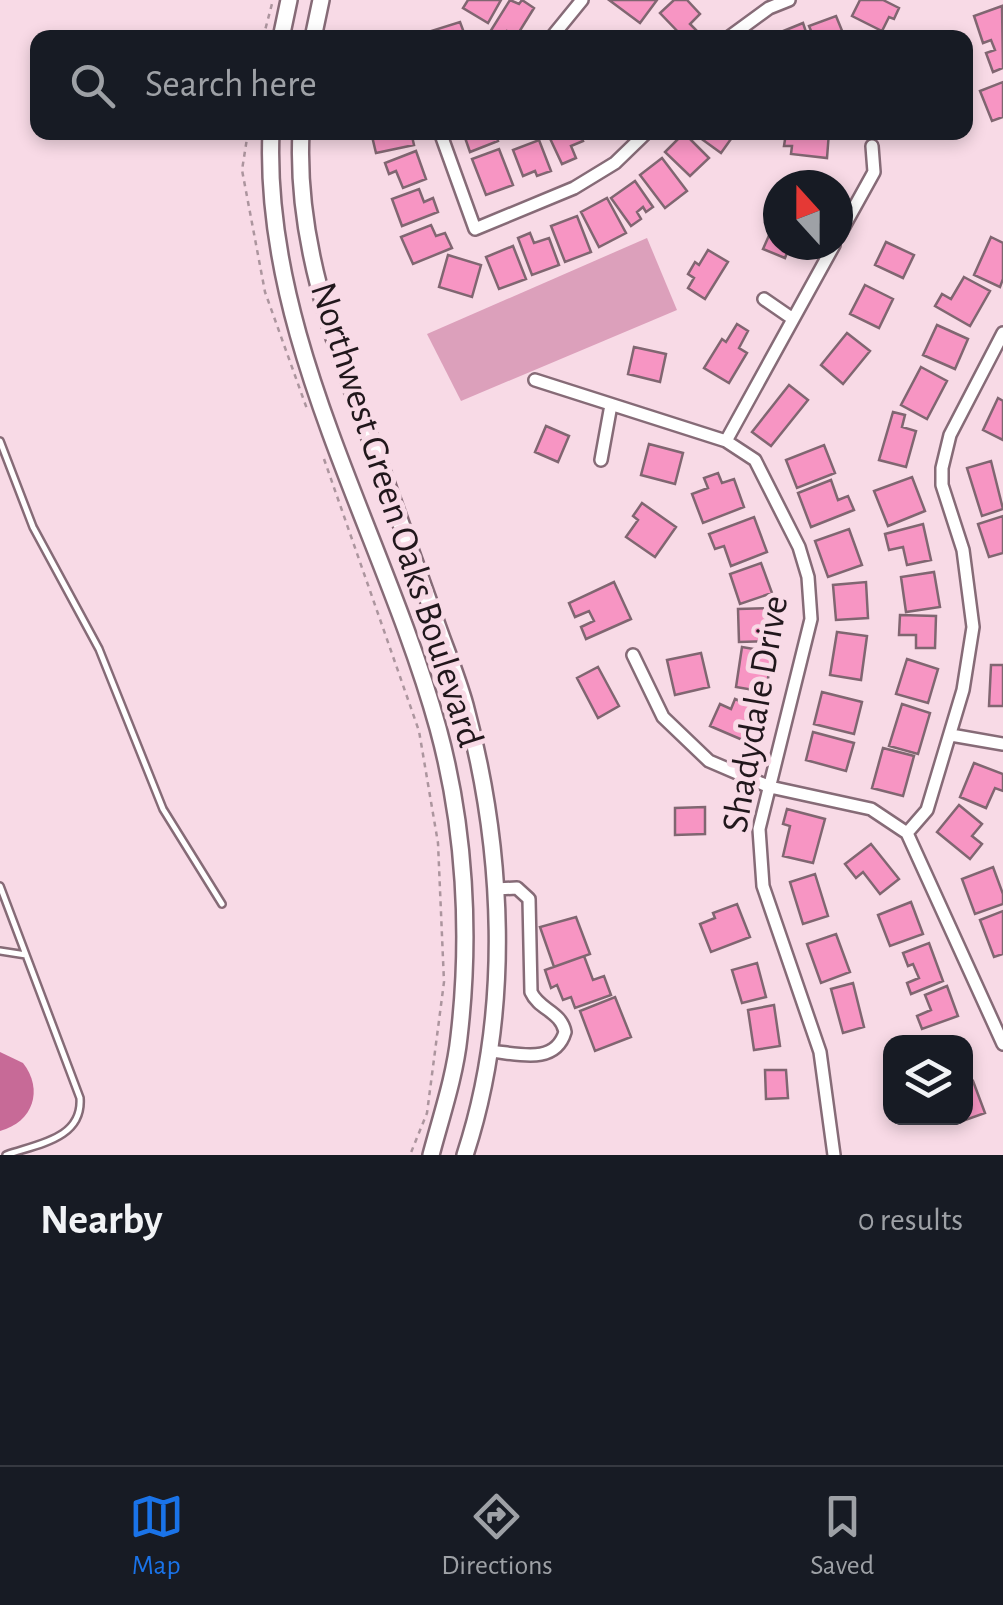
<!DOCTYPE html>
<html lang="en">
<head>
<meta charset="utf-8">
<style>
	:root { --surface:#171b24; --page:#242831; --text:#f1f3f6; --muted:#9ea1a6; --line:#363941; --accent:#1a73e8 }
	body { margin:0; font-family:"Alegreya Sans",sans-serif; background:var(--page); color:var(--text) }
	.controls { position:absolute; right:30px; bottom:30px; display:grid; overflow:hidden; border-radius:20px; box-shadow:0 5px 15px #0003 }
	.controls button { width:90px; height:90px; display:grid; place-items:center; padding:0; border:0; border-bottom:2px solid var(--line); background:var(--surface); color:var(--text); font:50px sans-serif }
	.compass { position:absolute; left:763px; top:170px; width:90px; height:90px; border-radius:50%; background:var(--surface); box-shadow:0 5px 15px #0003; rotate:339deg }
	.list { margin:0; padding:0; list-style:none }
	h2 { display:flex; justify-content:space-between; align-items:center; height:130px; margin:0; padding:0 40px; font-size:42px }
	h2 small { font-size:32px; font-weight:400; color:var(--muted) }
	.icon { flex:none; width:55px; height:55px; fill:none; stroke:currentColor; stroke-width:2; stroke-linecap:round; stroke-linejoin:round }
	.map { position:relative; flex:none; width:1003px; height:1155px; overflow:hidden }
	.search { position:absolute; background:var(--surface); box-shadow:0 5px 15px #0003; left:30px; right:30px; top:30px; height:110px; display:flex; align-items:center; gap:25px; box-sizing:border-box; padding:0 35px; border-radius:20px; color:var(--muted); font-size:38px }
	.sheet { height:310px; background:var(--surface) }
	nav { display:flex; justify-content:space-around; align-items:center; box-sizing:border-box; height:140px; border-top:2px solid var(--line); background:var(--surface); font-size:28px; color:var(--muted) }
	nav a { display:grid; justify-items:center; gap:5px }
	nav .on { color:var(--accent) }
	.map>svg:first-child { display:block }
	.green { fill:#dca0bb }
	.water { fill:#c76a97 }
	.building { fill:#f795c3; stroke:#806671; stroke-width:2.5 }
	.lines { fill:none; stroke-linecap:round; stroke-linejoin:round }
	.lane-casing { stroke:#866b77; stroke-width:10 }
	.street-casing { stroke:#866b77; stroke-width:16 }
	.secondary-casing { stroke:#866b77; stroke-width:20 }
	.path { stroke:#ac959e; stroke-width:2.5; stroke-dasharray:5 5; stroke-linecap:butt }
	.lane { stroke:#fff; stroke-width:5 }
	.street { stroke:#fff; stroke-width:11 }
	.secondary { stroke:#fff; stroke-width:15 }
	.labels { text-anchor:middle; dominant-baseline:central; stroke-width:10; stroke-linejoin:round; paint-order:stroke }
	.street-label { font-size:38px; fill:#21171c; stroke:#f8dae6 }
</style>
</head>
<body>
<div class="map">
<svg width="1003" height="1155" viewBox="0 0 1003 1155">
	<rect width="100%" height="100%" fill="#f8dae6"/>
	<path class="green" d="M647 238 677 310 461 401 427 334Z"/>
	<path class="water" d="M0 1052 23 1063C44 1090 33 1122 0 1131Z"/>
	<path class="building" d="M468 0H501L488 23 463 8Z
		M510 0 519 4 522 0 534 8 516 37 507 31 504 38H498L490 32Z
		M609 0H657L640 23Z
		M674 0H687L700 14 690 24 698 32 692 38H684L660 13Z
		M860 0H883L899 8 894 19 889 17 882 31 852 16Z
		M1002 6 1003 68 993 72 986 53 995 50 991 40 983 43 974 16Z
		M836 16 845 38H814L809 26Z
		M460 22 466 38H430L428 32Z
		M803 23 808 38H778L776 34Z
		M1003 82V117L992 121 980 91Z
		M371 132H411L414 145 376 153Z
		M463 132H495L498 141 470 152Z
		M547 132H579L583 141 571 146 576 158 562 164Z
		M692 132H736L721 153Z
		M829 132 827 158 791 154 792 146H784L786 133Z
		M684 133 709 158 690 176 665 152Z
		M539 140 551 171 537 176 535 171 523 176 513 150Z
		M499 149 513 185 486 195 472 159Z
		M416 151 426 179 403 188 396 171 389 174 385 163Z
		M662 158 687 191 665 208 640 175Z
		M635 181 653 207 646 212 643 207 637 212 641 219 631 226 611 198Z
		M419 189 424 202 433 198 438 212 402 226 392 199Z
		M607 198 626 233 599 247 581 212Z
		M778 215V245H790L785 258 763 249Z
		M577 216 591 252 565 262 551 226Z
		M431 225 436 236 445 233 452 248 413 264 401 237Z
		M530 233 534 243 549 238 559 265 532 275 518 238Z
		M991 237 1003 243V279L1000 287 974 275Z
		M886 242 914 255 903 278 875 265Z
		M513 246 526 279 499 289 486 257Z
		M708 250 728 262 705 299 688 288 694 278 688 274 695 262 699 265Z
		M448 255 481 265 472 297 439 287Z
		M964 277 990 291 970 326 935 306 942 294 951 299Z
		M865 285 893 299 879 328 850 314Z
		M737 324 748 331 739 348 747 353 729 383 704 368 722 339 726 342Z
		M937 325 968 339 955 369 923 355Z
		M847 333 870 351 843 384 821 365Z
		M634 347 666 354 660 382 628 374Z
		M921 367 947 381 927 419 901 405Z
		M789 385 808 400 771 446 752 432Z
		M998 398 1003 401V440L983 430Z
		M893 412 905 415 902 427 916 431 906 467 879 460Z
		M546 426 569 436 558 462 535 452Z
		M649 444 683 453 675 484 641 475Z
		M824 445 835 473 797 488 786 460Z
		M991 461 1003 509 982 516 967 468Z
		M718 473 722 483 734 479 744 507 703 523 692 494 708 488 704 478Z
		M912 477 925 511 888 526 874 491Z
		M831 480 838 500 848 496 854 510 811 527 798 493Z
		M642 503 676 527 655 557 626 537 638 520 633 516Z
		M1003 516V553L989 557 978 524Z
		M754 517 767 552 731 566 724 546 715 549 709 534Z
		M923 524 931 560 907 565 903 547 889 550 885 534Z
		M849 529 862 565 828 577 815 541Z
		M761 563 772 593 740 604 730 574Z
		M934 572 940 607 906 612 901 577Z
		M614 582 631 619 586 639 581 627 594 621 589 611 575 617 569 603Z
		M866 582 868 618 836 620 833 585Z
		M776 608 777 641 739 642 738 609Z
		M900 615 936 616 935 648H916V635H899Z
		M837 632 867 636 861 680 830 675Z
		M742 647 772 652 766 692 736 687Z
		M701 653 709 687 675 695 667 660Z
		M907 659 938 669 928 703 896 694Z
		M991 665H1003V706H989Z
		M598 667 619 706 598 718 577 678Z
		M822 692 862 702 854 734 814 724Z
		M735 699 766 712 752 744 710 726 720 704 731 709Z
		M902 704 930 713 918 754 889 746Z
		M813 732 854 743 846 771 806 760Z
		M883 748 914 756 903 796 872 788Z
		M974 763 1003 774V791L995 788 986 808 960 797Z
		M959 805 982 824 972 836 982 844 970 859 937 832Z
		M705 807V834L675 835V808Z
		M787 809 825 819 813 863 783 856 790 826 783 824Z
		M871 844 899 879 880 894 863 872 856 878 845 864Z
		M993 867 1003 894V904L975 914 962 879Z
		M815 874 828 916 803 924 790 882Z
		M911 902 923 934 890 946 878 915Z
		M737 904 750 937 711 952 700 924 715 918 713 913Z
		M1003 911V954L994 957 980 920Z
		M576 917 590 954 554 967 540 927Z
		M836 934 850 972 821 983 807 944Z
		M929 943 943 981 911 994 907 983 919 978 913 964 908 966 903 953Z
		M584 956 593 980 604 976 611 995 575 1008 571 997 563 1000 557 985 551 988 545 970Z
		M757 963 766 997 742 1003 732 970Z
		M853 983 864 1027 843 1033 831 989Z
		M947 986 958 1016 922 1029 917 1016 931 1010 925 995Z
		M615 997 631 1037 595 1051 580 1011Z
		M774 1005 780 1046 754 1050 748 1010Z
		M765 1070H786L788 1098 766 1099Z
		M973 1081 985 1113 957 1123 955 1118H966V1084Z"/>
	<g class="lines">
		<g class="lane-casing">
			<path id="lane" d="M0 441 33 527 99 649 163 809 222 904
				M0 886 80 1098C83 1139 37 1144 6 1155
				M0 951 26 955"/>
		</g>
		<g class="street-casing">
			<path id="street" d="M551 38 582 0
				M728 38 769 8 789 0
				M440 132 475 229 574 188 615 163 647 132
				M838 237 874 172 872 146
				M764 299 793 319
				M535 380 726 441 755 460 799 547 808 577 811 619 759 829 763 886 820 1052 834 1155
				M726 441 834 245
				M601 460 611 405
				M633 655 663 717 709 761 770 787 871 809 907 833 1003 1044
				M951 735 1003 744
				M907 833 927 810 963 690 973 627 963 550 942 485V468L950 435 1003 333
				M489 1051C516 1053 555 1066 565 1032 561 1011 539 1010 531 992L529 899 517 888 495 889"/>
		</g>
		<g class="secondary-casing">
			<path id="secondary" d="M281 38 289 0
				M313 38 321 0
				M271 132C262 338 384 533 438 728 465 827 471 935 459 1037 455 1076 441 1117 431 1155
				M301 132C295 249 339 355 379 462 398 514 416 567 435 619 445 648 457 676 465 705 504 849 512 1012 465 1155"/>
		</g>
		<path class="path" d="M263 38 273 0
			M248 132 242 170 265 292 307 409
			M324 459 419 731 438 843 444 982 427 1113 410 1155"/>
		<use href="#lane" class="lane"/>
		<use href="#street" class="street"/>
		<use href="#secondary" class="secondary"/>
	</g>
	<g class="labels">
		<g class="street-label">
			<text transform="translate(396 515) rotate(72)">Northwest Green Oaks Boulevard</text>
			<text transform="translate(756 714) rotate(-80)">Shadydale Drive</text>
		</g>
	</g>
</svg>
<div class="controls">
<button><svg class="icon" aria-label="layers" viewBox="0 0 24 24"><path d="M12 4l9 5-9 5-9-5zM3 14l9 5 9-5"/></svg></button>
</div>
<svg class="compass" viewBox="-18 -18 36 36"><path d="M0-13l5 13h-10z" fill="#e53935"/><path d="M0 13l5-13h-10z" fill="#9ea1a6"/></svg>
<div class="search"><svg class="icon" aria-label="search" viewBox="0 0 24 24"><circle cx="10" cy="10" r="6"/><path d="M15 15l6 6"/></svg>Search here</div>
</div>
<section class="sheet">
<h2>Nearby<small>0 results</small></h2>
<ul class="list">
</ul>
</section>
<nav>
<a class="on"><svg class="icon" aria-label="map" viewBox="0 0 24 24"><path d="M3 6l6-2 6 2 6-2v14l-6 2-6-2-6 2zM9 4v14M15 6v14"/></svg>Map</a>
<a><svg class="icon" aria-label="directions" viewBox="0 0 24 24"><path d="M12 3l9 9-9 9-9-9zM9 14v-3h6M13 9l2 2-2 2"/></svg>Directions</a>
<a><svg class="icon" aria-label="saved" viewBox="0 0 24 24"><path d="M7 4h10v16l-5-4-5 4z"/></svg>Saved</a>
</nav>
</body>
</html>
